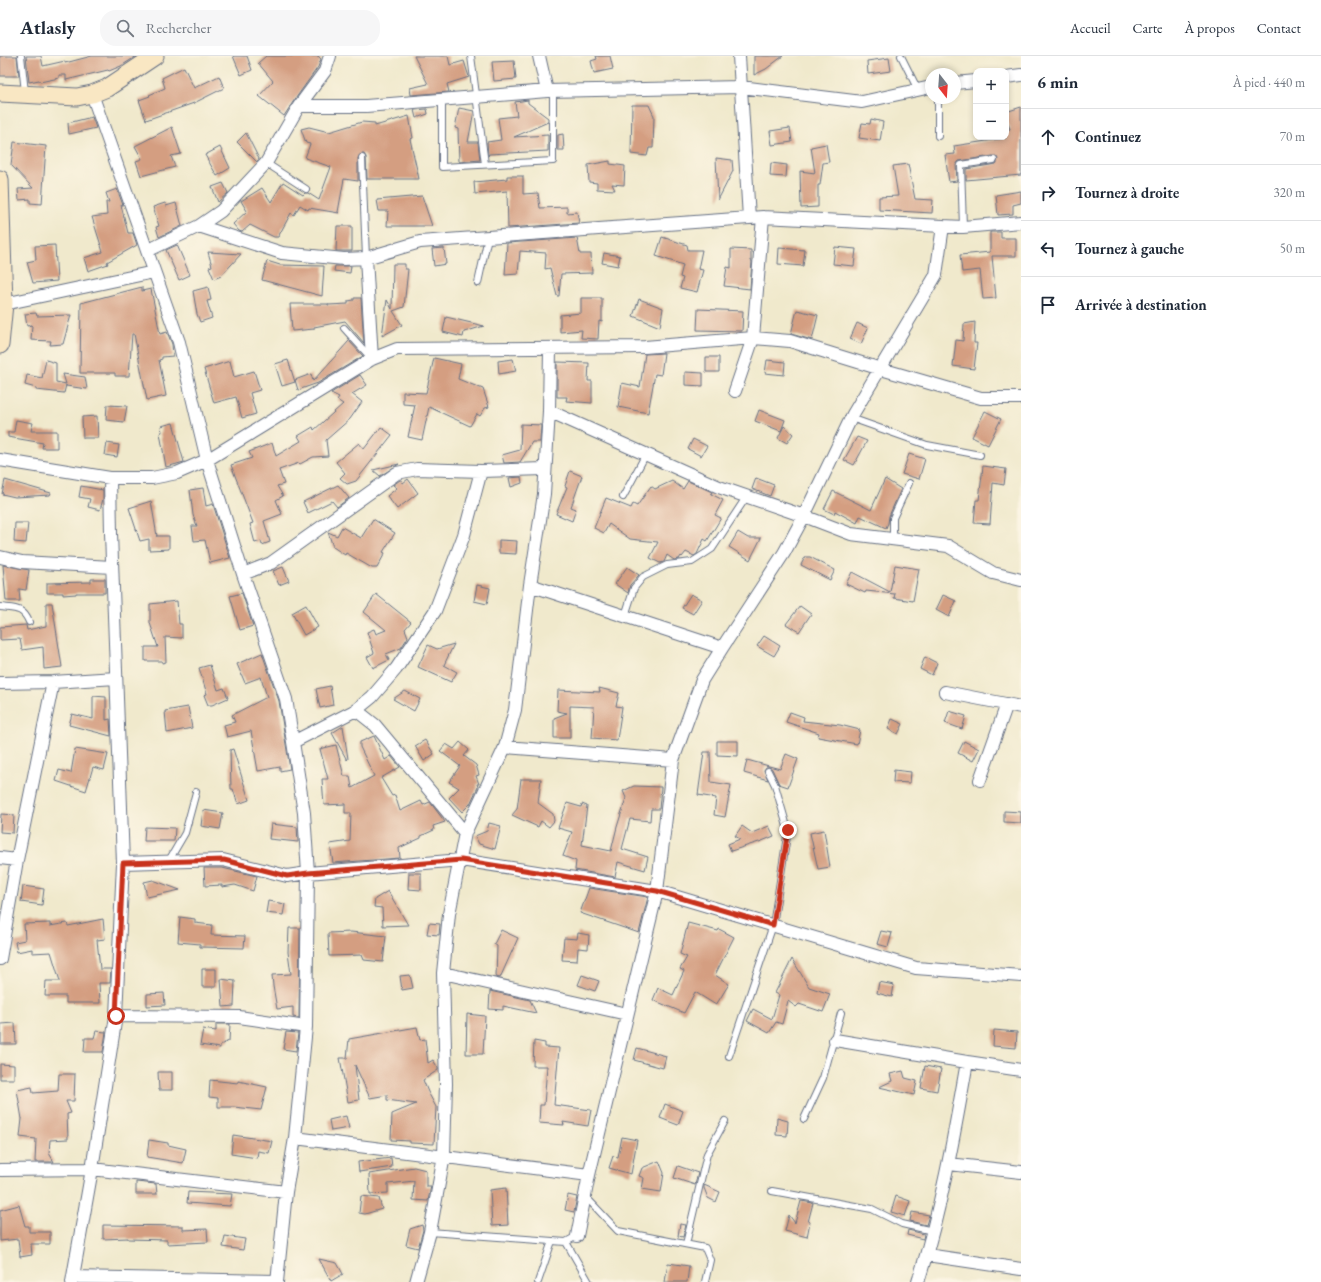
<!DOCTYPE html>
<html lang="fr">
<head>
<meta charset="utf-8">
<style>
	:root { --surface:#fff; --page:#f6f6f7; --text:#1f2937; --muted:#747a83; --line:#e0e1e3 }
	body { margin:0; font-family:"EB Garamond",serif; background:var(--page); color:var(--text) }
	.controls { position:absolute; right:12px; top:12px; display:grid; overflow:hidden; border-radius:8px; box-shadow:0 2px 6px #0003 }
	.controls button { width:36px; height:36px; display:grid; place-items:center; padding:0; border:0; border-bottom:1px solid var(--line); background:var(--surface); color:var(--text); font:20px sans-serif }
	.compass { position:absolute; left:925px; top:12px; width:36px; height:36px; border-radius:50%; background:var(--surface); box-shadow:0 2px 6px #0003; rotate:163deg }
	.stop { position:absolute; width:12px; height:12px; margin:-9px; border:3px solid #c8321e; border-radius:50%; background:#fff }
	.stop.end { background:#c8321e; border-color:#fff; box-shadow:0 1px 4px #0008 }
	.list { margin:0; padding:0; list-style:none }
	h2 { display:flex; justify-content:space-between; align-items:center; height:52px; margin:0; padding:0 16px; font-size:17px }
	h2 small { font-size:13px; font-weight:400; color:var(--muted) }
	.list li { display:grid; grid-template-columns:26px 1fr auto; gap:12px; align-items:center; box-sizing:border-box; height:56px; padding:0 16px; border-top:1px solid var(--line) }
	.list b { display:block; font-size:15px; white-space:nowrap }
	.list em { font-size:13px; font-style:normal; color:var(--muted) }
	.icon { flex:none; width:22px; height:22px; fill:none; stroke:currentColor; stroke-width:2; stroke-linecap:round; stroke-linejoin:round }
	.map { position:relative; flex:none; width:1021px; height:1226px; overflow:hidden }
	header { display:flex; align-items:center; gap:24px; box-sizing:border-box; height:56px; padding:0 20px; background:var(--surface); border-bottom:1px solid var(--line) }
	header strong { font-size:19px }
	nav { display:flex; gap:22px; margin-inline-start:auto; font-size:14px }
	.search { width:280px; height:36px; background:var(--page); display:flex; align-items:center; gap:10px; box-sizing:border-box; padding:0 14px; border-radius:16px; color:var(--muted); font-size:15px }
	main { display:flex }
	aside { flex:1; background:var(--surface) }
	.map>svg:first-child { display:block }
	.building { fill:#d49e81 }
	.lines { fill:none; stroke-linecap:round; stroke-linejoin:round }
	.lane-casing { stroke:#667084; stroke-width:8 }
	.street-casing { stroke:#667084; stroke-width:14 }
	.secondary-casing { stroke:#667084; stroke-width:19 }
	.lane { stroke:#fff; stroke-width:6 }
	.street { stroke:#fff; stroke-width:12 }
	.secondary { stroke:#f9e7c3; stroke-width:17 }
	.route { stroke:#c8321e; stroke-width:5 }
</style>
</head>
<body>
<header>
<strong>Atlasly</strong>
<div class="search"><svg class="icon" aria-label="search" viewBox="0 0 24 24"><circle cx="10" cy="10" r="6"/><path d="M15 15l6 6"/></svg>Rechercher</div>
<nav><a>Accueil</a><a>Carte</a><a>À propos</a><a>Contact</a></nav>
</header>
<main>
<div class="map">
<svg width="1021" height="1226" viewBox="0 0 1021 1226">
	<rect width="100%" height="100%" fill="#fcf5e5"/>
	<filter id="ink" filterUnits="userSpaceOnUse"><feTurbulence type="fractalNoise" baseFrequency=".025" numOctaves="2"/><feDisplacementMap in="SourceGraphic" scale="8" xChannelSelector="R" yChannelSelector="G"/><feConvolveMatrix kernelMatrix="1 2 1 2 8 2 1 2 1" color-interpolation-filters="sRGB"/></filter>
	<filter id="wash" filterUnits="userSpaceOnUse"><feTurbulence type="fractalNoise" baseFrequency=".012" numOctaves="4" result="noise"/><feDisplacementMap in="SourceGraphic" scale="16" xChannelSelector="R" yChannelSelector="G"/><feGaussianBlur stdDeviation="0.9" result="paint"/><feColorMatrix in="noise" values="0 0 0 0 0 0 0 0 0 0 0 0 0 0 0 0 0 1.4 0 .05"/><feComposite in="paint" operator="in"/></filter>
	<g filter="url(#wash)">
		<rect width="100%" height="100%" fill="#f0e9cc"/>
		<g id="blocks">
			<path class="building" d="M0 0H17L19 20H0Z
				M26 0H41L43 10 65 5V7L92 0H137L121 10 109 15 108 14 66 24V19H59V22L40 26 39 24 29 26Z
				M233 0H247L252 14 241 19Z
				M266 0H318L321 3 318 11 293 46 284 60 259 40 273 25 258 7Z
				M414 0H448L450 9 464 5 469 21 447 28 449 36 411 39 410 32 428 28Z
				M596 0H610L613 13 594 17 591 5 597 3Z
				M754 0H783L766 13 754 19Z
				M889 2 891 15 868 18 867 5Z
				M514 5 516 23 494 25 492 6Z
				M184 11 194 32 219 20 224 32 194 47 146 64 139 44 150 40 149 39 165 32 162 22Z
				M528 44V47L548 62V66L514 81 548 79V95L489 98 488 100 487 86 501 84 498 62 517 60 515 46Z
				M632 49H649L654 60 653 92H649L647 100 631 98Z
				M1021 51V119L966 124V113L996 108 998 103 996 100H993L959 105 956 109 957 125 949 126 945 99 955 98 954 90 1006 82V74L1010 73 1006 62V56Z
				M459 52 474 55 468 86H478L480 104 459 106 458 73 455 72Z
				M427 53 428 58 416 62 414 54Z
				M409 60 413 82 410 83 419 123H367L366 101 364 98H361L358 102V125L344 123 338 156 339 157 309 152 308 154 300 149 294 159 291 157 278 181H274L250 169 242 176 239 175 233 168 247 155 241 145 262 132 271 146 283 126 303 139 305 137H308L319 144 331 111 305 102 310 88 306 87 301 73 309 71 329 76 362 66 375 67V70Z
				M92 61 96 72 69 78 68 67Z
				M871 63 883 66 880 85 859 82 862 67 870 68Z
				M172 71 181 98 171 100 175 111 141 120 136 105 142 103 135 90Z
				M790 72 792 86 772 89 770 75Z
				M246 77 259 103 257 106 237 86Z
				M563 78 564 94H558V79Z
				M14 86 46 90 42 148 30 147V143L19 144 18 133 33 132 11 109Z
				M826 88 829 106 823 107 820 129H818V151L801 152 800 115 815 117 811 91Z
				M220 91 230 112 217 120 205 99Z
				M716 102 732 104 733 115 718 144Z
				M610 105V108L625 110 624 129 612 128 615 134 597 133V127L589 126 588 109Z
				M771 107 787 109 786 121 770 120Z
				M908 108 915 143 933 144 932 157 879 154V141L898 140 893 110Z
				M507 120H523V138L538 137 540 152 567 151V157L577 156 579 167 508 172 507 135 475 138 474 126 507 123Z
				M223 127 228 137 218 146 212 131Z
				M117 133 123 149H121L128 177H133L137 189 107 206 108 208 88 215 84 202 103 196 92 161 107 159 106 146H109L106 137Z
				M1021 135V147L1013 149V158L998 159 996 139Z
				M422 140 432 170H387L388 155H379L377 144Z
				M165 147 166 150 176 147 182 170 159 181 156 171 159 170 153 151Z
				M337 170H352V195H336Z
				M990 176H1001V182H1016V200H992L996 242 983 243 980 214 962 216 960 199 990 196Z
				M662 181 687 189 688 194H702L698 213 703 214 697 236 680 232 683 222 680 221 683 209 656 200Z
				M577 182 580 198H591L592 217 561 218 559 240H557L550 212 545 213 546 197 520 195 518 218 505 219 507 187Z
				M55 189 57 225 33 227 27 206 36 204 35 190Z
				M177 189 190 219 179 224 166 194Z
				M835 191 856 193 854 210 833 208Z
				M444 192 446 208 434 210 432 193Z
				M779 192 805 194 803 210 778 208Z
				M731 193 751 194V205H752L750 233 724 230 727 211 731 212Z
				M208 196 241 198 221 220 214 223 209 211 212 210Z
				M604 197 620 200 618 210 602 207Z
				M267 205 280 209 324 210 322 240 262 224Z
				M393 208H405V213H408L404 251 393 255 402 269 382 280 387 244 392 253Z
				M335 210H351L350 217 334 215Z
				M142 231V235L151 233 160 278 167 276 172 288 173 300 162 301V303L159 304 166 340 147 344 134 278H132L129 320H115V317H80L81 247Z
				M208 231 211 244 207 245 212 262 200 266 197 258 193 235Z
				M354 242H361L364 287 345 265 314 271V273L292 275 290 248H328V249L348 248V245L354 244Z
				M581 242H602V266L599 265 598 283 581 282 582 274 560 276V259L581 257Z
				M639 243 663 252 660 271 633 260Z
				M698 253 743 255 742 275 697 274Z
				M797 254 818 259 812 284 791 278Z
				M36 257 37 260 71 259 63 288 50 289 51 285 31 284 32 269 27 270 25 258Z
				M446 261 484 270 464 276 463 281 443 276Z
				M975 266 974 287H977L974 313 953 310 956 284 963 285 964 268Z
				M857 267 868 272 861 288 850 283Z
				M349 285 363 300 318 327 298 334 295 324 311 318 313 325Z
				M664 297 661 319 655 318 648 357 618 351 622 327 640 331 645 298Z
				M706 301H719V316H706Z
				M434 302 461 308 458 323 483 333 489 351 485 352 480 360 477 358 470 370 429 351 422 384 408 381 415 349 403 348V336L426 337Z
				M513 303 516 315 499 318 498 305Z
				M46 304 56 307V326L66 328 63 318 85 321 87 333 66 330V329L64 337 36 334V332L25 329 27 319 42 322Z
				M288 304 295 326 282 330 275 308Z
				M767 304 785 306 784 319 765 317Z
				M230 305 234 321 254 315 260 334 250 337 256 358 242 362 236 341 214 347 204 313Z
				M557 306 589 307 588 325H592V347L566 345 567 341H557Z
				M685 316 703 317V330L685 329Z
				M360 319 367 329 352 338 362 346 350 363 326 384 328 400 313 401 300 408 299 407 279 414 284 428 277 430 283 440 276 444 282 458 264 465 270 486 262 489 261 485 255 487 250 468 253 467 231 409 252 402 249 396 272 387 276 400 301 385 298 380 313 371 314 374 343 348 337 344 339 341 331 337Z
				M107 349 127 350 124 366 106 364Z
				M759 354 785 364 781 375 755 365Z
				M985 355 1001 363 988 389 972 381Z
				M97 360 98 382H83L82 361Z
				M16 364 33 367 31 375H57V392H42L43 387 8 381V376H14Z
				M173 367 184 406 166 411 160 377 162 376 161 370Z
				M521 368 541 369 540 386H532L520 406 504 407 502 399 520 394Z
				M784 370 793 378 787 387 778 382Z
				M381 371 392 379 356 425 347 428 340 422 345 417 336 406 359 387 364 393Z
				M857 381 867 385 854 409 844 404Z
				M693 383 707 390 701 400 688 393Z
				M107 387 119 389 117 401 105 399Z
				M909 398 925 403 919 423 902 418Z
				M399 408 380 420 373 414Z
				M983 410 1006 413 1004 429 993 427 990 468 974 467 976 444H979Z
				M570 415 582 420 571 451 576 453 572 465 556 458 567 431 565 430Z
				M521 421 522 427 511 431 509 422Z
				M756 422 774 429 770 440 752 433Z
				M408 423 418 437 397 453 387 440 397 432 393 429 400 424H402L403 427Z
				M885 423 901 433 889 460 888 467 886 472 860 460 857 467 835 455 834 458 824 453 833 435 871 454Z
				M5 424 51 437 50 439 15 441 2 438Z
				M672 425 683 433 688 425 712 436 711 438 723 444 715 459 721 462 707 485 704 483 697 498 694 500 686 496 682 501 681 500 679 503 674 504 667 499 664 506 660 507 650 502 658 486 630 483 609 468 604 477 594 472 606 442 631 452 633 448 637 450 651 430 655 433Z
				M338 429 349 442 337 451 332 445 308 457 303 446Z
				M81 430 103 434V443L100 454 88 451 90 443 79 441Z
				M203 432 206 450 213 448 230 502 210 507 205 484 194 485 192 470H197L193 459 190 434Z
				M151 445 157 480H156H169V493L149 494V483L140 485 129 452Z
				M373 463 395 477 383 496 385 497 377 512H372L346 497 345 499 333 491 328 476 337 480 342 471 361 482Z
				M15 467H28L26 487 14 486Z
				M738 476 748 482H761L750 504 729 491Z
				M499 484 517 485 516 498 499 497Z
				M805 501H810L835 514 830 524 801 509Z
				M3 509 29 514 26 534 19 533 20 545H6Z
				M895 509 919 513 913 545 894 542 895 538 866 535 865 537 846 528 852 516 890 536Z
				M283 511 289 525 279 529 273 515Z
				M627 511 639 519 630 529 628 537 615 528Z
				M91 523H105V537H76V538L63 539V537H47V527L91 526Z
				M477 529 490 532 487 548 474 545Z
				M242 537 253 570 240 574 230 540Z
				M376 538 411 566 405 573 408 581 401 592 386 598 389 604 373 612 367 601 374 597 367 576 374 573 376 578 386 574 364 556Z
				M691 538 702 544 693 558 682 552Z
				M943 539 956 545 949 561 936 554Z
				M177 545 179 568H182V582L165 581 166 606 162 607V605H145V591H158L150 567V548Z
				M46 547H52L62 611 44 613 43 591 22 594 20 583 0 584V571L26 569 27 574 46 570Z
				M306 549 318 571 304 579 292 557Z
				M800 550 811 558 799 576 786 568Z
				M764 580 780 590 774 600 757 590Z
				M454 588 444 609 457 616 451 626 418 611 428 589 437 593Z
				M262 597 279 645 290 713 280 715V711L258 715 251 675 227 681 224 669 235 666 232 659 267 641 261 621 245 627 237 608Z
				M925 601 937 607 932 619 920 613Z
				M210 609 218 634 224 632 228 642 212 649H208L204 639 207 638 199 612Z
				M330 630 333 649 320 652 316 633Z
				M599 632 619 637 616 650 622 651 617 684 592 682 594 651 570 650V682H554V662L567 657 557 655 558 634 600 636Z
				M405 635 420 643 414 655 393 643Z
				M93 640 106 641V664L110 663 111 680 69 669 72 658 93 663Z
				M188 651 192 672 167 677 165 655Z
				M949 655 966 660 962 673 945 667Z
				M790 656 804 661 803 665 840 669 860 674 857 688 818 681 819 677 786 666Z
				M892 663 903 668 898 678 888 673Z
				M343 670 348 703 347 704 332 677Z
				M374 680 385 704 391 700 400 711 381 722 392 740 395 739 400 755 421 745 423 749 430 746 445 766 433 770 434 774 421 780V782L399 792 400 802 333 807 330 788 350 785 351 757H345V748L324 749 322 723H328L320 693 336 689 344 720H350L352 732 374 720 360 691V686Z
				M425 684 434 698 424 705 415 690Z
				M717 685H738V700L717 699Z
				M964 685 979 693 973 705 958 697Z
				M460 686 469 694 464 700 476 709 479 719 476 720 479 728H477L478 731 470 748 462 756 449 742 459 732 449 726 460 710 440 695 446 688 454 693Z
				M75 693 108 698 104 714 93 711 86 735 56 725 59 714 71 717Z
				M233 693 249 744 238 748 233 733H231L230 694Z
				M704 696H710L711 726 731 729 725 761 714 759 716 742 698 739Z
				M786 698 798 703 788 731 779 728 772 713 769 711H766L764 714 768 724 744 717 747 704 780 713Z
				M894 714 911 716 910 727 893 726Z
				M521 723H541L538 747 553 758 554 765 549 771 541 765 538 771 512 759 517 753Z
				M634 730 661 731 659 753H651L650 765 630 763 622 793 648 801 645 814 618 806 615 821 575 814 576 805 563 800 572 776 558 772 567 747 581 751 582 748 587 750 582 789 611 795 617 771 626 742 623 735Z
				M203 754 223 757 220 773 201 770Z
				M1004 755 1021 756V767L1004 766Z
				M1 758 14 759 13 777 0 776Z
				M489 767 501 770 495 793 479 788 475 780 487 775Z
				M271 768 297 771 298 786 269 783Z
				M742 770 752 777 769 770 774 780 762 785 731 795 728 788 740 783 735 780Z
				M145 771 175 772 174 785H144Z
				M824 774 830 811 818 813 810 777Z
				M204 812H222L257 820 253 835 235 829 222 831V829L205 830Z
				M409 817H421V834L408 833Z
				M153 824 180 834 147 841 144 826Z
				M23 830 44 833 42 849 21 846Z
				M589 832 648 841 639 877 580 857Z
				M388 835 408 869 383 870 382 852 374 851 375 843Z
				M268 845 285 848 283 859 266 857Z
				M180 861 195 863V867L212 869 211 879 245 880 244 892 200 891V888L178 886Z
				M103 863 105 883 97 884 100 913H111L110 927H99L100 947H66V940H45L46 925H60L51 896 32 897V893L17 896 15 886 25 884 24 868 50 867V870L67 867 68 870Z
				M429 867 440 868 439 879 427 878Z
				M688 867 718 875 719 873 734 881 715 919 729 928 716 949 695 936 684 957 653 944 658 932 673 939 684 915 680 913 687 901 680 898Z
				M289 872H300L299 962 293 961V951L277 953 273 930 272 919 291 918 288 896Z
				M501 874 518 882 500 922 496 921 497 890 494 888Z
				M881 875 892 877 888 891 877 888Z
				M351 876 386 880 383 906 364 904 362 899 329 900 328 877Z
				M578 877 589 879 588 893 578 892 577 905 562 904 564 882 577 883Z
				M792 903 809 931 830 938 823 956 799 948 796 951 788 945 782 968 776 966 769 977 747 965 753 953 772 963 779 939 775 937Z
				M202 913H216V931H202Z
				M410 919 413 932 402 934 400 920Z
				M582 919 599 925 595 935 578 929Z
				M221 923 235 925 234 950 223 951Z
				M879 926 894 929 892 941 877 937Z
				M490 935 530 944 536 957 503 950V954L489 953Z
				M164 937 165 949 147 950V938Z
				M467 958 485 960 483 998H466Z
				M15 967 16 988H1V968Z
				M216 968H230L229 985 220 989V992L200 989 203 973 216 975Z
				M417 971 420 984 425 983 428 1007 433 1004 438 1012V1014L423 1024 428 1036 436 1051 434 1088 410 1087V1085L391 1084 392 1058 416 1048 387 1044V1039L370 1042 355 1009 359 1044 348 1046 340 1002H347L349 983Z
				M994 974 1017 976 1016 992 993 990Z
				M96 975 106 976 103 996H84L85 982H94Z
				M286 976 298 977 296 995 283 993Z
				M534 985 545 987V991L559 992 554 1049 591 1054 588 1070 563 1066 564 1069 539 1067 540 1049H544L547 1010H533Z
				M637 992 666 1000 663 1012 634 1004Z
				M0 1008 14 1009V1023H0Z
				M925 1010 941 1013 937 1035 921 1032Z
				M903 1015 905 1022 917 1025 914 1039 879 1031 892 1025 890 1018Z
				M158 1016H172V1034H159Z
				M59 1018H75L74 1045H66L71 1057 67 1058 68 1083 50 1084 49 1097 54 1106H35L36 1083 20 1081 22 1063 17 1034 32 1031 33 1037 58 1035Z
				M210 1024 238 1027V1025L267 1031 261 1054 234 1051H218V1042L209 1041Z
				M665 1048 683 1055 678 1069 660 1062Z
				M346 1060 349 1072 331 1075 329 1064Z
				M777 1062 788 1065 787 1080 776 1079Z
				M233 1079 272 1085 269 1097 258 1095 257 1102 231 1098Z
				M622 1081 637 1084 631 1118 609 1112 613 1100 618 1101Z
				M149 1084 168 1087V1089L186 1093 183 1107 147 1101Z
				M391 1102 392 1111 359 1116 358 1106Z
				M659 1105 664 1117 661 1136 642 1133 644 1122 639 1120 642 1112Z
				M678 1110 698 1117 695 1129 674 1122Z
				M414 1111 426 1114V1130H431L428 1145 413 1144 414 1125 388 1128V1137L370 1138 369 1118Z
				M136 1126 156 1128 157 1138H136Z
				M704 1129 720 1136 716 1146 708 1142 704 1132Z
				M506 1132 508 1169 492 1170 490 1134Z
				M188 1136 232 1138 230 1150 187 1147Z
				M568 1139 577 1141 574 1156 565 1154Z
				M361 1140 379 1142 382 1153 365 1158 359 1157Z
				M896 1140 910 1145 905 1160 891 1156Z
				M801 1145 813 1147 808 1166H810L807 1181 785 1175 789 1159 795 1167Z
				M19 1149 25 1170H29V1176H50V1188H31L32 1199 20 1201 18 1183 0 1185V1154Z
				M912 1156 929 1159 926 1169 910 1165Z
				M680 1168 686 1169 683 1181 678 1180Z
				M103 1169 183 1170V1174L207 1173 208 1186 167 1188V1184L128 1183V1182L103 1183Z
				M422 1169 423 1174 418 1192 406 1189 410 1173Z
				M908 1174 924 1178 923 1183 907 1179Z
				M225 1180 245 1183 243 1194 223 1191Z
				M319 1203 337 1207 343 1218 331 1225Z
				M668 1207 689 1210 687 1226H665Z"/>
		</g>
	</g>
	<g filter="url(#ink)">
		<use href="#blocks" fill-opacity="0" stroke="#667084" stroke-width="1"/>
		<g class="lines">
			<g class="lane-casing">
				<path id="lane" d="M21 0 25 36
					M471 0 485 108
					M901 0 918 34
					M938 42V80
					M442 44V111L553 105V35
					M362 102 366 202
					M266 107 306 133
					M963 171 961 109 994 104
					M478 227 488 181
					M344 272 371 302
					M851 362 927 389 980 399
					M623 441 646 398
					M893 484V462L909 427
					M0 551C15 553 23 551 29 566
					M625 560 634 532 643 521 667 509 692 506 712 493 747 440
					M168 806 185 777 196 736
					M729 1000 773 869 788 774 775 729 768 715
					M804 1063 823 1022 841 957
					M772 1135 872 1153 902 1168 933 1175
					M585 1140 618 1175 705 1192 710 1204 705 1226
					M430 1176 566 1186 577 1180
					M566 1186 589 1226
					M686 1188 707 1098 725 1065
					M538 1226 552 1185"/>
			</g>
			<g class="street-casing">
				<path id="street" d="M539 0 547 35
					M739 0 749 162
					M1006 21 1021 19
					M955 27 976 25
					M92 38 179 286 207 404 243 518 286 643 293 686 304 757 308 817 306 971 295 1082 286 1136 277 1226
					M299 50H366L547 35 741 31 862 46 931 31
					M199 170 282 197 344 203 366 202 420 186 749 162 763 161 963 171 1021 166
					M147 195 199 170 221 155 266 107 299 50 325 15 330 0
					M366 202 372 303
					M4 248 154 216
					M735 335 753 282 763 161
					M549 355 719 431 804 460 851 478 948 490 993 517 1021 524
					M0 404 110 422H152L177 417 207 404 372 303 397 293 645 291 753 282 790 285 881 313 981 342H1021
					M0 501 22 506 112 511
					M243 518 271 507 397 417 417 413 481 415 545 413
					M530 529 722 592
					M0 627 53 626 116 622
					M945 636 1021 651
					M356 654 375 669 465 777
					M293 686 356 654 372 641 396 613 435 555 464 479 481 415
					M505 691 673 704
					M980 724 1007 648
					M0 802 17 804
					M123 807 223 804 287 820 308 817 461 804 657 835 916 912 1021 920
					M0 903 17 804 53 626
					M443 917 627 958
					M116 960 239 961 306 971
					M835 984 967 1006 1021 1014
					M295 1082 589 1119
					M949 1108 1021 1116
					M0 1114 92 1113 286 1136
					M577 1180 589 1119 657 835 673 704 702 624 722 592 784 497 804 460 853 358 936 219 943 170
					M927 1199 1021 1213
					M73 1221 277 1225
					M72 1226 92 1113 116 960 123 807 111 477 110 422
					M416 1226 430 1176 444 1100 446 1028 443 917 449 858 465 777 505 691 515 654 530 529 544 438 549 355 550 292
					M918 1226C941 1154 954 1080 967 1006"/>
			</g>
			<g class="secondary-casing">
				<path id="secondary" d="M0 37 77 41 92 38 107 32 155 0
					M0 123 4 248 0 289"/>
			</g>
			<use href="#lane" class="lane"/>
			<use href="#street" class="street"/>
			<use href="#secondary" class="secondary"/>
		</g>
	</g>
	<g class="lines" filter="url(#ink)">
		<path class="route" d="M116 960 123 807 224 804 287 820 308 817 461 804 657 835 773 869 788 774"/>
	</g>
</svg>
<div class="controls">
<button>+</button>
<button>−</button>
</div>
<svg class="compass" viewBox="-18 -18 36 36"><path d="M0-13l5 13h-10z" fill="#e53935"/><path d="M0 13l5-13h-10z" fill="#747a83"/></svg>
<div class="stop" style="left:116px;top:960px"></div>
<div class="stop end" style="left:788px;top:774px"></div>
</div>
<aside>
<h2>6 min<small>À pied · 440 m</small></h2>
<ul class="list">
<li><svg class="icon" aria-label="ahead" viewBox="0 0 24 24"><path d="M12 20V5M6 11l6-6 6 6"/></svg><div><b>Continuez</b></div><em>70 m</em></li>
<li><svg class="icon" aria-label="right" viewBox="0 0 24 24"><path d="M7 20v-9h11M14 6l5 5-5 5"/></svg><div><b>Tournez à droite</b></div><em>320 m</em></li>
<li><svg class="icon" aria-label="left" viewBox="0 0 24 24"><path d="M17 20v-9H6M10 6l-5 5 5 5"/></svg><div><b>Tournez à gauche</b></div><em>50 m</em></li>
<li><svg class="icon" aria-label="arrive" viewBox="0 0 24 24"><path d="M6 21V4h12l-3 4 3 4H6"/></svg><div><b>Arrivée à destination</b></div></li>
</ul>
</aside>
</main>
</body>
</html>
